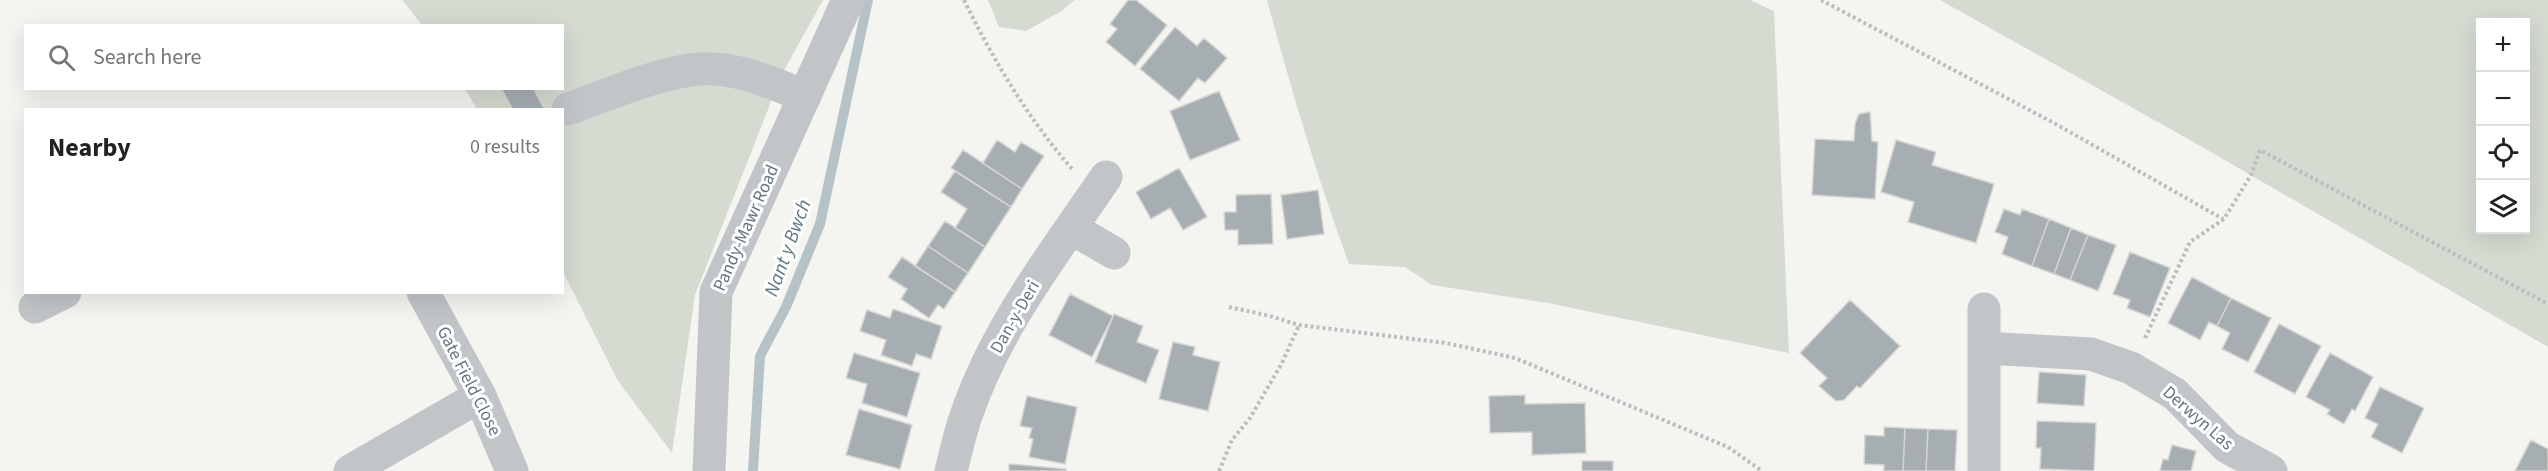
<!DOCTYPE html>
<html lang="en">
<head>
<meta charset="utf-8">
<style>
	:root { --surface:#fff; --page:#f2f2f2; --text:#222; --muted:#767676; --line:#e0e0e0 }
	body { margin:0; font-family:"Source Sans 3",sans-serif; background:var(--page); color:var(--text) }
	.controls { position:absolute; right:18px; top:18px; display:grid; overflow:hidden; border-radius:0px; box-shadow:0 6px 24px #0002 }
	.controls button { width:54px; height:54px; display:grid; place-items:center; padding:0; border:0; border-bottom:2px solid var(--line); background:var(--surface); color:var(--text); font:30px sans-serif }
	.list { margin:0; padding:0; list-style:none }
	h2 { display:flex; justify-content:space-between; align-items:center; height:78px; margin:0; padding:0 24px; font-size:26px }
	h2 small { font-size:20px; font-weight:400; color:var(--muted) }
	.icon { flex:none; width:33px; height:33px; fill:none; stroke:currentColor; stroke-width:2; stroke-linecap:round; stroke-linejoin:round }
	.map { position:relative; flex:none; width:2548px; height:471px; overflow:hidden }
	.search { position:absolute; background:var(--surface); box-shadow:0 6px 24px #0002; left:24px; top:24px; width:540px; height:66px; display:flex; align-items:center; gap:15px; box-sizing:border-box; padding:0 21px; border-radius:0px; color:var(--muted); font-size:22px }
	.panel { position:absolute; background:var(--surface); box-shadow:0 6px 24px #0002; left:24px; top:108px; width:540px; height:186px; border-radius:0px }
	.map>svg:first-child { display:block }
	.green { fill:#d5dbd1; fill-rule:evenodd }
	.lines { fill:none; stroke-linecap:round; stroke-linejoin:round }
	.stream { stroke:#b6c2c6; stroke-width:10 }
	.building { fill:#a6aeb2; stroke:#d5d5d3; stroke-width:1.5 }
	.path { stroke:#bbbdbf; stroke-width:4; stroke-dasharray:3 3; stroke-linecap:butt }
	.minor { stroke:#c2c5c8; stroke-width:33 }
	.labels { text-anchor:middle; dominant-baseline:central; stroke-width:6; stroke-linejoin:round; paint-order:stroke }
	.street-label { font-size:18px; fill:#647480; stroke:#fff }
	.water-label { font-size:20px; font-style:italic; fill:#5f777e; stroke:#fff }
</style>
</head>
<body>
<div class="map">
<svg width="2548" height="471" viewBox="0 0 2548 471">
	<rect width="100%" height="100%" fill="#f4f4f0"/>
	<path class="green" d="M402 0H823L782 74 695 295 672 453 618 381 563 272 562 110 477 109 465 89 562 88V26L422 25Z
		M988 0H1075L1060 12 1026 31 999 27Z
		M1267 0H1750L1774 11 1789 353 1548 303 1432 285 1405 267 1349 264C1317 177 1291 89 1267 0Z
		M1940 0H2548V347L2197 144ZM2480 22H2526V230H2480Z"/>
	<g class="lines">
		<path class="stream" d="M753 471 760 356 786 307 820 224 868 0"/>
	</g>
	<path class="building" d="M1128 0H1136L1167 25 1135 66 1106 42 1117 29 1110 24Z
		M1175 27 1197 46 1204 38 1227 58 1205 83 1198 78 1179 101 1140 69Z
		M501 88H533L545 110H513Z
		M1219 91 1240 140 1190 160 1170 111Z
		M1870 112 1872 141 1878 142 1875 199 1812 195 1815 139 1854 141 1855 124 1859 114Z
		M997 140 1015 152 1021 142 1044 156 1022 189 983 163Z
		M1896 140 1936 152 1932 165 1994 184 1976 243 1908 222 1914 202 1881 192Z
		M963 150 1022 189 1011 207 951 168Z
		M1179 168 1207 217 1183 230 1170 208 1151 219 1136 192Z
		M955 171 1011 207 985 247 955 228 967 209 941 192Z
		M1318 190 1324 234 1287 239 1281 195Z
		M1271 194 1273 244 1238 245V230H1225L1224 212H1236V195Z
		M2004 209 2020 215 2022 209 2049 219 2032 266 2002 254 2008 237 1995 232Z
		M2049 219 2071 228 2054 274 2032 266Z
		M945 221 985 247 968 273 928 246Z
		M2071 228 2088 235 2070 280 2054 274Z
		M2088 235 2116 245 2098 291 2070 280Z
		M928 246 968 273 955 292 915 266Z
		M2130 252 2170 268 2150 317 2127 308 2130 300 2113 294Z
		M902 257 955 292 944 309 938 305 929 318 901 299 907 289 888 277Z
		M2192 277 2231 298 2217 326 2209 322 2200 340 2168 323Z
		M1070 294 1113 316 1092 357 1049 335Z
		M2231 298 2271 318 2248 362 2222 349 2230 333 2217 326Z
		M1850 300 1900 346 1860 388 1857 386 1844 400 1836 401 1819 386 1827 378 1800 353Z
		M893 309 942 326 931 359 916 354 912 366 881 355 886 340 860 331 867 310 890 318Z
		M1114 314 1143 326 1137 342 1159 350 1146 383 1095 362Z
		M2279 324 2321 346 2295 394 2254 372Z
		M1173 342 1195 347 1193 355 1220 362 1208 411 1159 399Z
		M854 353 920 373 907 417 862 403 867 384 846 378Z
		M2330 353 2373 377 2355 411 2352 409 2344 424 2327 414 2330 410 2306 397Z
		M2039 372 2086 375 2084 406 2037 403Z
		M2380 387 2424 408 2402 453 2371 437 2378 424 2365 418Z
		M1525 395V404L1585 403 1586 453 1532 455V432L1490 433 1489 396Z
		M1027 396 1077 407 1065 464 1029 457 1033 439 1029 438 1032 428 1020 426Z
		M859 409 912 425 900 469 846 455Z
		M2037 421 2096 423 2094 471 2040 469 2041 448H2036Z
		M1884 427 1905 428 1903 471H1884V465L1864 464 1865 435 1884 436Z
		M1905 428 1928 429 1926 471H1903Z
		M1928 429 1957 430 1955 471H1926Z
		M2531 440 2548 449V471H2515Z
		M2172 445 2196 451 2191 471H2160L2163 459 2168 460Z
		M1582 461H1613V471H1582Z
		M1009 464 1066 469V471H1009Z"/>
	<g class="lines">
		<path class="path" d="M964 0C994 61 1027 117 1072 169
			M1821 0 2054 123 2223 219
			M1229 307 1270 316 1299 325 1446 343 1515 358 1728 447 1762 471
			M2145 338 2190 242 2224 219 2251 175 2260 150 2548 304
			M1219 471 1232 440 1250 418 1282 363 1299 325"/>
		<path class="minor" d="M568 109C608 95 656 73 699 69 736 66 771 83 805 96
			M1071 228 1114 253
			M423 292 480 396 512 471
			M35 307 65 292
			M1984 348V309
			M350 471 480 396
			M709 471 716 292 848 0
			M951 471C956 452 960 432 967 413 997 326 1055 252 1106 177
			M1984 471V348L2091 354 2131 368 2175 394 2227 447 2271 471"/>
	</g>
	<g class="labels">
		<g class="street-label">
			<text transform="translate(746 228) rotate(-66)">Pandy-Mawr Road</text>
			<text transform="translate(1015 317) rotate(-60)">Dan-y-Deri</text>
			<text transform="translate(469 381) rotate(63)">Gate Field Close</text>
			<text transform="translate(2198 418) rotate(41)">Derwyn Las</text>
		</g>
		<g class="water-label">
			<text transform="translate(788 248) rotate(-70)">Nant y Bwch</text>
		</g>
	</g>
</svg>
<div class="controls">
<button>+</button>
<button>−</button>
<button><svg class="icon" aria-label="locate" viewBox="0 0 24 24"><circle cx="12" cy="12" r="6"/><path d="M12 2v4M12 18v4M2 12h4M18 12h4"/></svg></button>
<button><svg class="icon" aria-label="layers" viewBox="0 0 24 24"><path d="M12 4l9 5-9 5-9-5zM3 14l9 5 9-5"/></svg></button>
</div>
<div class="search"><svg class="icon" aria-label="search" viewBox="0 0 24 24"><circle cx="10" cy="10" r="6"/><path d="M15 15l6 6"/></svg>Search here</div>
<section class="panel">
<h2>Nearby<small>0 results</small></h2>
<ul class="list">
</ul>
</section>
</div>
</body>
</html>
